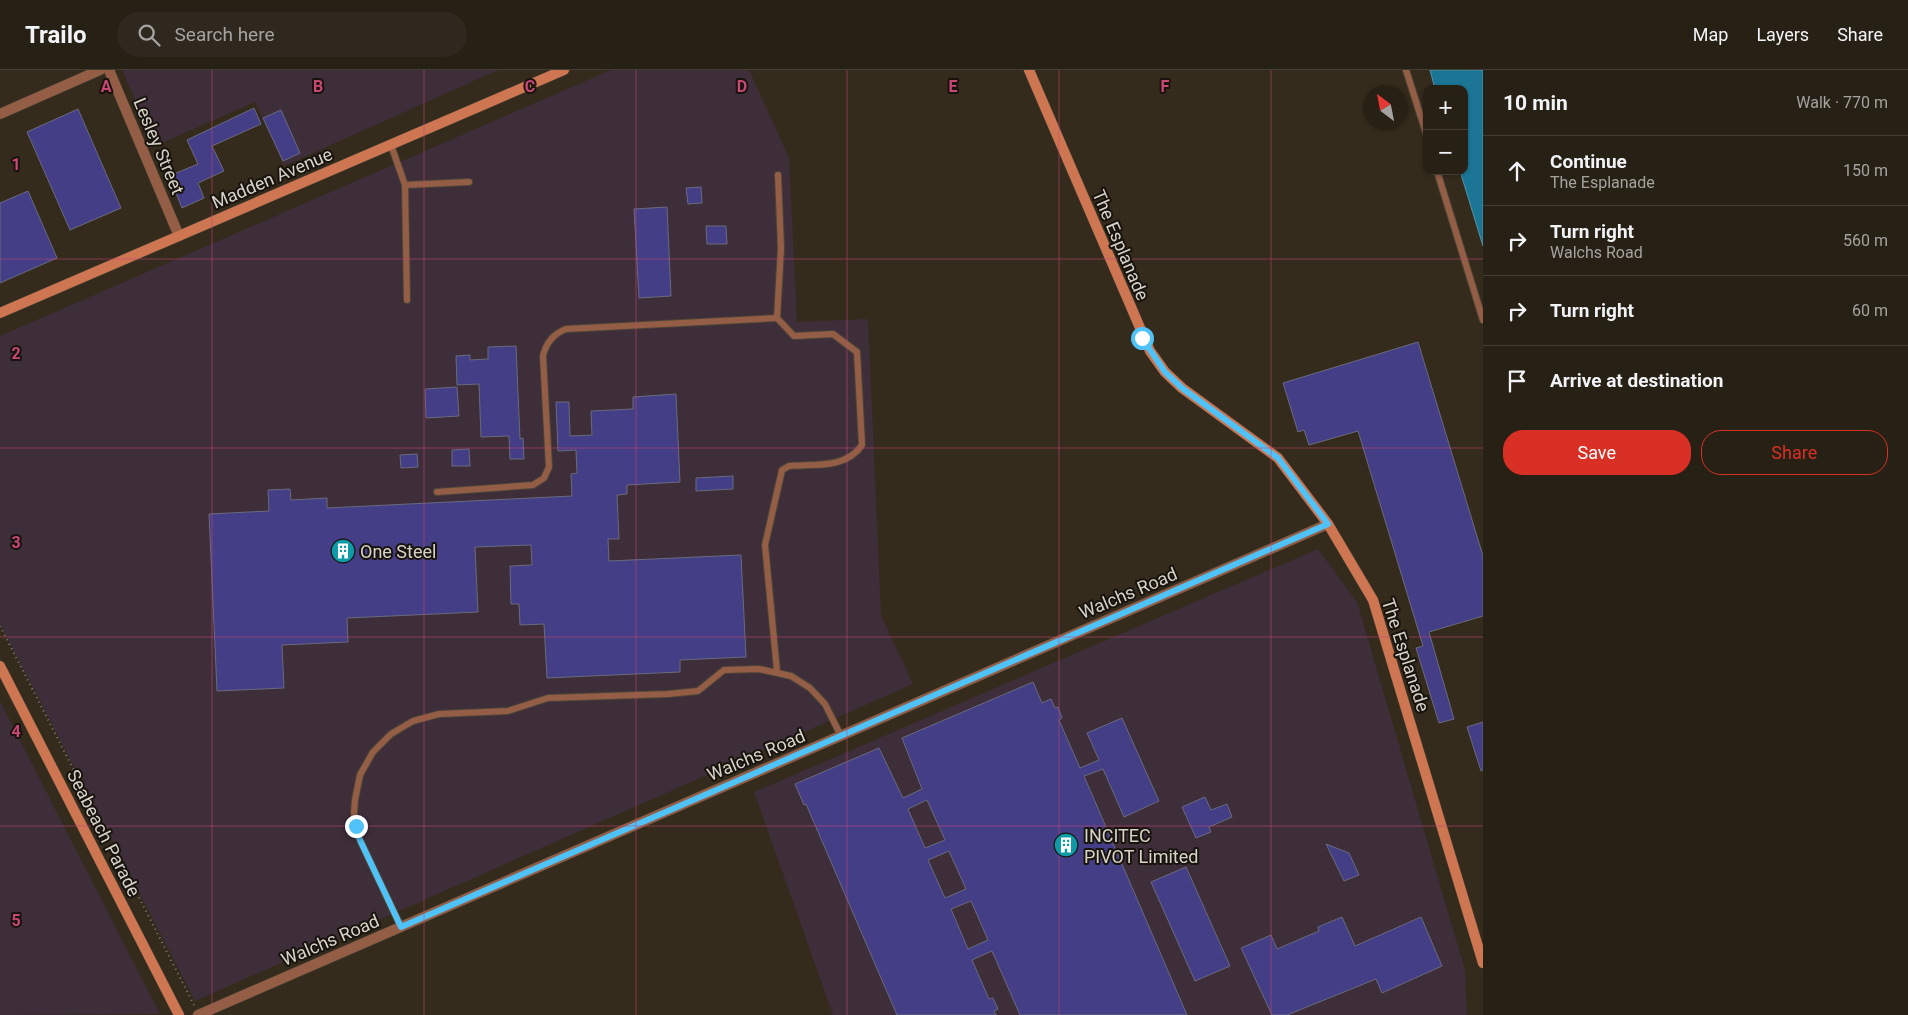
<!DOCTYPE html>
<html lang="en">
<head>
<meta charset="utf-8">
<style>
	:root { --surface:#272015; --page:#2f281e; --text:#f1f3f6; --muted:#a4a3a0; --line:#433e34; --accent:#d93025 }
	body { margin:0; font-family:Roboto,sans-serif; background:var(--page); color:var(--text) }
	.controls { position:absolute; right:15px; top:15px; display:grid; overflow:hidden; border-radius:10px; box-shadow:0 1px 4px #0004 }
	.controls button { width:45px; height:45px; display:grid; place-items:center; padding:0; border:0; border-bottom:1px solid var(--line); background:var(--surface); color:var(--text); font:25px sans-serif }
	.compass { position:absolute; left:1363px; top:15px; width:45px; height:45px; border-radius:50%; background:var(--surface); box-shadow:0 1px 4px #0004; rotate:328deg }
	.stop { position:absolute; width:15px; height:15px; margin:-11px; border:4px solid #4fc3f7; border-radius:50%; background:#fff }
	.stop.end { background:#4fc3f7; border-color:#fff; box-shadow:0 1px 5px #0008 }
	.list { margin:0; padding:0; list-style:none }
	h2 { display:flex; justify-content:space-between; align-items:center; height:65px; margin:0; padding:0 20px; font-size:21px }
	h2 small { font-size:16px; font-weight:400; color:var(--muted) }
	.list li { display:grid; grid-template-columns:32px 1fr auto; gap:15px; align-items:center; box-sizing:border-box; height:70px; padding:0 20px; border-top:1px solid var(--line) }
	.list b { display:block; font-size:19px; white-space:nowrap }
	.list p { margin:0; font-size:16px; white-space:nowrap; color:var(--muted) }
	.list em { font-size:16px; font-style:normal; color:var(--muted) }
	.actions { display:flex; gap:10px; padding:15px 20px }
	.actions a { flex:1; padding:11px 0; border:1px solid var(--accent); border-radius:20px; text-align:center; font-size:18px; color:var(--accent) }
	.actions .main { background:var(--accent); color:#fff }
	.icon { flex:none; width:28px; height:28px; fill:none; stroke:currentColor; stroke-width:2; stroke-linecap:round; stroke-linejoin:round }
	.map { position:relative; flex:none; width:1483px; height:945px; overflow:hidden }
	header { display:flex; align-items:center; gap:30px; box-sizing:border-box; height:70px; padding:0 25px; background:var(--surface); border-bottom:1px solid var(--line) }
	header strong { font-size:24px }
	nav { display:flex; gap:28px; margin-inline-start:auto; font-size:18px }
	.search { width:350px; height:45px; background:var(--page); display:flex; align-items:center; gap:12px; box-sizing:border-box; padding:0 18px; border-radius:28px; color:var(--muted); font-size:19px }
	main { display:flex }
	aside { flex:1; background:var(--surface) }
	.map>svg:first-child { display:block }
	.industrial { fill:#3e2e3a }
	.water { fill:#1b7696; stroke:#5492a5 }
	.building { fill:#443e87; stroke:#6a6a7d; fill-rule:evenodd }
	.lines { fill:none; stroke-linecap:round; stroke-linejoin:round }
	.lane-casing { stroke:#4e4638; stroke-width:8 }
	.street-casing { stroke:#4e4638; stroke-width:11 }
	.secondary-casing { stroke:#4e4638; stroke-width:11 }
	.path { stroke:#857e71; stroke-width:2; stroke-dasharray:1 4; stroke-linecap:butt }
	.lane { stroke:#945d46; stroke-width:6 }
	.street { stroke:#945d46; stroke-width:10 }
	.secondary { stroke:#ce7652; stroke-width:10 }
	.route { stroke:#4fc3f7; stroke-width:6 }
	.grid { fill:none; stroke:#c84776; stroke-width:1; stroke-opacity:0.55 }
	.labels { text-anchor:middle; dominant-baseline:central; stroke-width:4; stroke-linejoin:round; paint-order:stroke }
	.street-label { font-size:18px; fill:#d8d3c9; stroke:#18140d }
	.poi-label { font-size:18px; fill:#d8d3c9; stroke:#18140d; text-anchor:start }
	.grid-label { font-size:16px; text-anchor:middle; font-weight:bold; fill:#c84776; stroke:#18140d; stroke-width:4; stroke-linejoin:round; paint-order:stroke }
</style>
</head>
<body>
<header>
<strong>Trailo</strong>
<div class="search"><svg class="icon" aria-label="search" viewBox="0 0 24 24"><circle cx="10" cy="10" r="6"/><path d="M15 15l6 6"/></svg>Search here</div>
<nav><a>Map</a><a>Layers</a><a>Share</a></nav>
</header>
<main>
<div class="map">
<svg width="1483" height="945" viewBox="0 0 1483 945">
	<rect width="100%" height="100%" fill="#342b1c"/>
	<path class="industrial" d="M122 0H498L284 96 255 32 155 76Z
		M611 0H749L789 88 797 252 868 249 881 545 913 614 195 931 0 554V266Z
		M1318 479 1357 532 1465 900 1467 945H833L754 722Z
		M0 631 123 872 160 944 0 945Z"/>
	<path class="water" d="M1430 0H1483V176L1460 101H1464V19H1435Z"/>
	<path class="building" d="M254 38 261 54 212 76 224 101 198 113 204 128 182 138 169 106 198 94 187 70Z
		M78 39 121 138 70 160 27 62Z
		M281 40 300 83 283 91 263 48Z
		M701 117 702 133 688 134 686 118Z
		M28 121 57 188 0 213V133Z
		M667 137 671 226 639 228 634 139Z
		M706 156H726L727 174H707Z
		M1418 272 1483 486V546L1429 562 1454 649 1439 653 1416 578 1423 576 1358 361 1309 375 1304 360 1298 362 1283 313Z
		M516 276 520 369 523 368 524 389H510L509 366 481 367 479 314 457 315 456 286 470 285V290L488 289V277Z
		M457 317 459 346 426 348 425 319Z
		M676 324 680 412 627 415V424L617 425 619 469H608L609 491 741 485 746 587 680 590V602L547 608 544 554 520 555 519 534H511L510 496 532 495 531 475 475 477 478 542 347 548 348 572 282 575 284 618 217 621 209 444 269 441 268 420 290 419 291 430 327 428V438L572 426 571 404 577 403 576 380 558 381 556 332H569L570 366 592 365 591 341 633 339V327Z
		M469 379 470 396H452V380Z
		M417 384 418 397 401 398 400 385Z
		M733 406V419L696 421V408Z
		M1033 612 1042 633 1051 629 1055 638 1058 637 1062 648 1059 650 1080 698 1099 690 1087 663 1122 648 1159 731 1124 747 1103 699 1084 706 1187 945H1020L992 881 972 890 989 929 993 928 998 939 994 941 996 945H897L806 734 804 735 795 714 879 678 903 728 922 719 902 668ZM927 730 945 770 925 778 908 739ZM949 781 966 819 945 828 928 790ZM971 831 988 870 968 879 951 839Z
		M1483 652V700L1481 701 1467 657Z
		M1205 727 1211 740 1227 734 1232 747 1209 757 1211 762 1196 768 1182 737Z
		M1326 774 1349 783 1359 805 1344 811Z
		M1186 797 1230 896 1195 911 1151 812Z
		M1342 847 1355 876 1421 847 1442 896 1382 923 1376 909 1287 945H1272L1241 878 1271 865 1277 879 1319 861 1318 857Z"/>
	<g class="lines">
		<g class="lane-casing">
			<path id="lane" d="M1406 0 1427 66
				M391 75 405 115 407 230
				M1437 101 1483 250
				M405 115 469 112
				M437 422 533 415 544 408 549 397 543 286C546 273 553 264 566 259L777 248
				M777 601 765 475 782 400 789 396C815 394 846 399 862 375L857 282 833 264 794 266 777 248 781 178 778 105
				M401 857 359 768 354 743 355 730 360 705 373 682 391 664 413 651 439 644 508 641 548 628 668 624 698 621 724 600 759 599 791 606 810 618 825 634 841 666"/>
		</g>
		<g class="street-casing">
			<path id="street" d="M109 0 179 166
				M0 44 100 0
				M198 945 1328 454"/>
		</g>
		<g class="secondary-casing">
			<path id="secondary" d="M1029 0 1150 281 1165 302 1182 318 1278 388 1328 454 1373 530 1483 893
				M0 243 564 0
				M0 596 179 945"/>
		</g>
		<path class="path" d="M0 556 194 935"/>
		<use href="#lane" class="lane"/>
		<use href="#street" class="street"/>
		<use href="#secondary" class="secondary"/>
	</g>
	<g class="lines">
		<path class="route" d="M356 756 359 768 401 857 1328 454 1278 388 1182 318 1165 302 1142 268"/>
	</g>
	<path class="grid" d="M212 0V945M424 0V945M636 0V945M847 0V945M1059 0V945M1271 0V945M0 189H1483M0 378H1483M0 567H1483M0 756H1483"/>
	<defs>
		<g id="building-disc" transform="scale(1.25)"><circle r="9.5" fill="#0f9aa8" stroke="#18140d"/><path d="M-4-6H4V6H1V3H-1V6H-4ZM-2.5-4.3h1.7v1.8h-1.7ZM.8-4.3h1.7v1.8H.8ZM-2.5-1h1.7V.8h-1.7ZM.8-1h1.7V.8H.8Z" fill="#fff"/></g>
	</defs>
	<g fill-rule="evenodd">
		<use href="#building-disc" x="343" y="481"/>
		<use href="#building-disc" x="1066" y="775"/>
	</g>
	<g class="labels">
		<g class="street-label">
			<text transform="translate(159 76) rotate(67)">Lesley Street</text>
			<text transform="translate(272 108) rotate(-23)">Madden Avenue</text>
			<text transform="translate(1121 175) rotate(67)">The Esplanade</text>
			<text transform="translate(1128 523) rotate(-23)">Walchs Road</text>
			<text transform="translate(1406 585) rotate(72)">The Esplanade</text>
			<text transform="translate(756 685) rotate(-23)">Walchs Road</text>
			<text transform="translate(104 763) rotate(63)">Seabeach Parade</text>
			<text transform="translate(330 870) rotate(-23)">Walchs Road</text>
		</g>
		<g class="poi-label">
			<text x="360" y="481">One Steel</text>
			<text x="1084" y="765">INCITEC<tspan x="1084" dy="21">PIVOT Limited</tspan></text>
		</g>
	</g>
	<g class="grid-label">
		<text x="106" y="22">A</text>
		<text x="318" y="22">B</text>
		<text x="530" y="22">C</text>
		<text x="742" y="22">D</text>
		<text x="953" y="22">E</text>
		<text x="1165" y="22">F</text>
		<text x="16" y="100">1</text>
		<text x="16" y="289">2</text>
		<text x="16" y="478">3</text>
		<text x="16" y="667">4</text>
		<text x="16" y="856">5</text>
	</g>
</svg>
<div class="controls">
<button>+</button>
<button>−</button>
</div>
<svg class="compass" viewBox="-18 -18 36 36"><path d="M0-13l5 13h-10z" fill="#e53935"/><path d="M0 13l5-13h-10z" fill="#a4a3a0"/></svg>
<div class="stop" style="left:1142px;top:268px"></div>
<div class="stop end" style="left:356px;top:756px"></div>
</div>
<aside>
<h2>10 min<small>Walk · 770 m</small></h2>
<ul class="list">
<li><svg class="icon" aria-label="ahead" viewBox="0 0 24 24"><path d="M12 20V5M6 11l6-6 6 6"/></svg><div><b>Continue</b><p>The Esplanade</p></div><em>150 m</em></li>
<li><svg class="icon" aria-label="right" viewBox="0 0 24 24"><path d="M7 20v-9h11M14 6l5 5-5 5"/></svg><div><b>Turn right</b><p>Walchs Road</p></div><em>560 m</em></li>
<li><svg class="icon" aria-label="right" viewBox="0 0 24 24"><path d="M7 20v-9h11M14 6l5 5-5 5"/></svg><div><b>Turn right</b></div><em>60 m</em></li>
<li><svg class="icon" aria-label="arrive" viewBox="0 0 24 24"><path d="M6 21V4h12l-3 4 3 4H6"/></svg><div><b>Arrive at destination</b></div></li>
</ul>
<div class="actions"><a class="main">Save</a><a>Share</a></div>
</aside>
</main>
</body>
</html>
